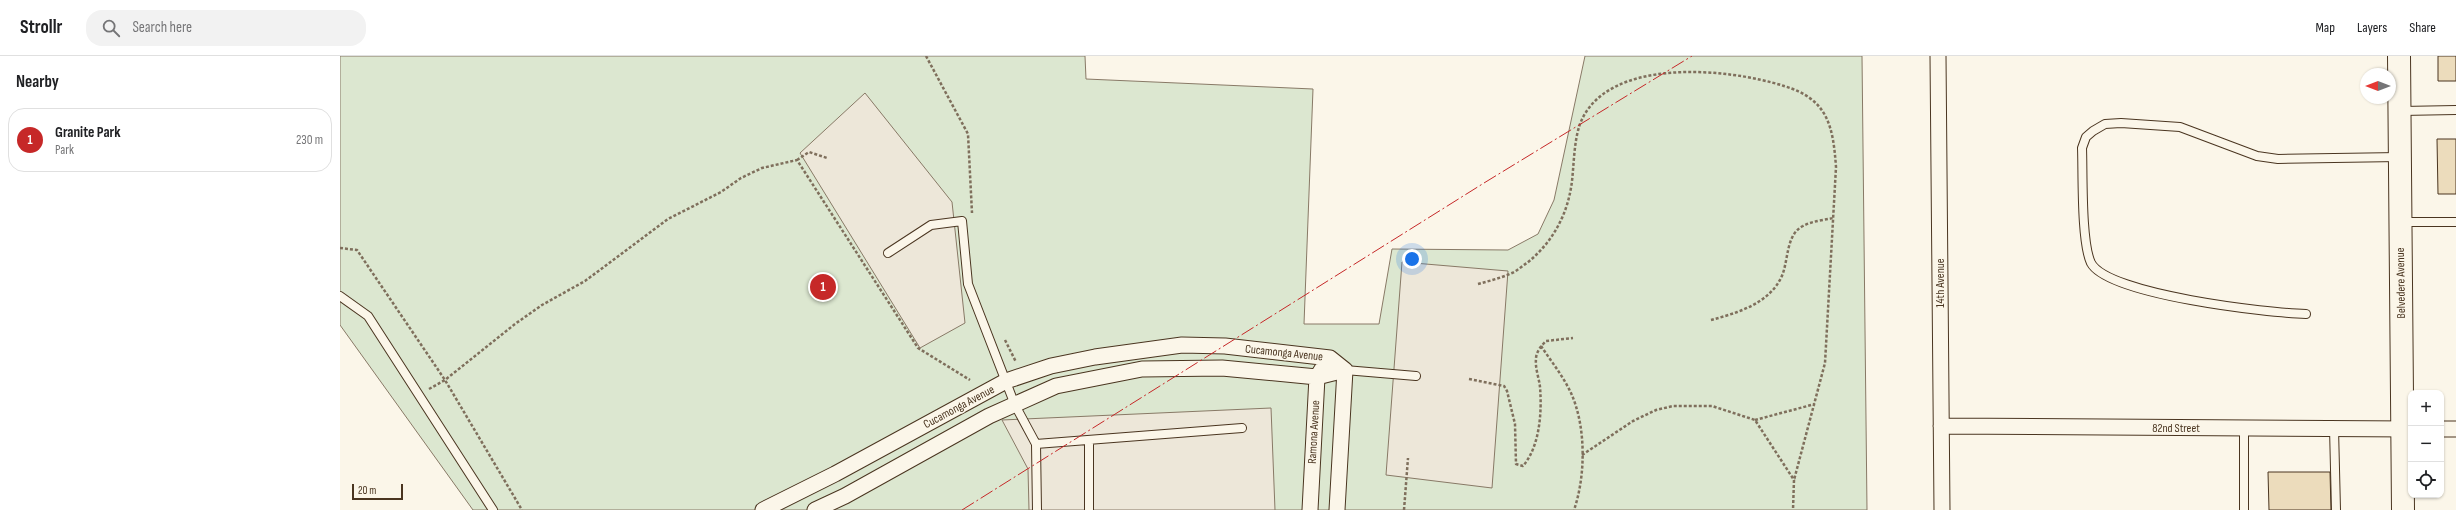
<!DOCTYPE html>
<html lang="en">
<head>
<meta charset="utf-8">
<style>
	:root { --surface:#fff; --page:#f2f2f2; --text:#202124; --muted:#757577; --line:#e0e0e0; --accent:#c62828 }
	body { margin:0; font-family:"Sofia Sans Condensed",sans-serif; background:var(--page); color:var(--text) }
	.controls { position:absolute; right:12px; bottom:12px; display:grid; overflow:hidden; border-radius:8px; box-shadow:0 1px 3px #0004 }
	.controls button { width:36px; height:36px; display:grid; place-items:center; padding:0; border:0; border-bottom:1px solid var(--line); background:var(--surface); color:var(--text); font:20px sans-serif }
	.compass { position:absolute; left:2020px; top:12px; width:36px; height:36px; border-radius:50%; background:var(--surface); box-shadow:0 1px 3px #0004; rotate:270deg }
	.scale { position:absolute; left:12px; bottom:10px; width:51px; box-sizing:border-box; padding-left:4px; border:2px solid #4a3520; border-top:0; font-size:11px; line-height:14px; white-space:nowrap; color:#4a3520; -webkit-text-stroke:3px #fbf6e9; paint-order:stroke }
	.you { position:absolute; left:1072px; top:203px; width:14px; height:14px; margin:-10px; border:3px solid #fff; border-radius:50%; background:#1a73e8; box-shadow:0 0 0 6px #1a73e833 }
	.badge { display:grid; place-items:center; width:26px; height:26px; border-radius:50%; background:var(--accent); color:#fff; font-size:13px; font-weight:700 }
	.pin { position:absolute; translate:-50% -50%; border:2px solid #fff; box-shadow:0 1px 4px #0006 }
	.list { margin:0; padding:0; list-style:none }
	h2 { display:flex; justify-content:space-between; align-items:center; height:52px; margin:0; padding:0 16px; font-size:17px }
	h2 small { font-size:13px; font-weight:400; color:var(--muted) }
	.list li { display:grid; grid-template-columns:26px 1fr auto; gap:12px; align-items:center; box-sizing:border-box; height:64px; margin:0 8px 8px; padding:0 8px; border:1px solid var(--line); border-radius:16px }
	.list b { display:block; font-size:15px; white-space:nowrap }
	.list p { margin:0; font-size:13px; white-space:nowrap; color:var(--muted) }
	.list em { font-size:13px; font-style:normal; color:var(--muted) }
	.icon { flex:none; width:22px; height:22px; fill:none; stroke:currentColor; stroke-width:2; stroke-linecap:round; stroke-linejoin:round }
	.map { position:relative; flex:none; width:2116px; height:454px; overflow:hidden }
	header { display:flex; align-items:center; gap:24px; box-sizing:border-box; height:56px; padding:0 20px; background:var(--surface); border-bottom:1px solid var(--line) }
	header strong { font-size:19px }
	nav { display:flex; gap:22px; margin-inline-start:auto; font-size:14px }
	.search { width:280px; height:36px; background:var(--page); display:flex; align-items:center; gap:10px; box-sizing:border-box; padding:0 14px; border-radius:16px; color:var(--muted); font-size:15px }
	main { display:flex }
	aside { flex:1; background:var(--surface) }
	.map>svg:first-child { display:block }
	.green { fill:#dce7d0; stroke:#887966 }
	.parking { fill:#ede7d9; stroke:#887966 }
	.building { fill:#ecdcbc; stroke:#4a3520 }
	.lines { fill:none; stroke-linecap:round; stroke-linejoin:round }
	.lane-casing { stroke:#4a3520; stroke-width:10 }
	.street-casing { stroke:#4a3520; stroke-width:17 }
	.secondary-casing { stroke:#4a3520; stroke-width:24 }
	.path { stroke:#7f6f5c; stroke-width:2.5; stroke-dasharray:3 2; stroke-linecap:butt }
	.lane { stroke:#fbf6e9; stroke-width:8 }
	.street { stroke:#fbf6e9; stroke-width:15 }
	.secondary { stroke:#fbf6e9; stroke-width:22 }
	.power { stroke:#c62828; stroke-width:1; stroke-dasharray:14 3 2 3; stroke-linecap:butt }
	.labels { text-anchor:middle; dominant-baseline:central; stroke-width:3; stroke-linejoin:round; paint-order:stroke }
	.street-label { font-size:12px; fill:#4a3520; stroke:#fbf6e9 }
</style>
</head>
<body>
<header>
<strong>Strollr</strong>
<div class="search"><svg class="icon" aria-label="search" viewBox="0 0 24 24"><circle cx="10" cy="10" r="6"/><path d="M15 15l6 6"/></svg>Search here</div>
<nav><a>Map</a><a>Layers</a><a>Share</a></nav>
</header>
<main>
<aside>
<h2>Nearby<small></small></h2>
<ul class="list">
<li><span class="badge">1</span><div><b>Granite Park</b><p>Park</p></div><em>230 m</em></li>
</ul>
</aside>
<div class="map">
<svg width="2116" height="454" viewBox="0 0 2116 454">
	<rect width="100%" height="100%" fill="#fbf6e9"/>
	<path class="green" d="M0 0H745L746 23 973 33 964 268H1039L1052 193 1168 194 1198 178 1214 144 1245 0H1522L1527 454H133L0 269Z"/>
	<path class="parking" d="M525 37 612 146 625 267 580 292 460 97Z
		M1062 206 1168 215 1152 432 1046 419Z
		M931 352 935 454H689L688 413 662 364Z"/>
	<path class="building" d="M2098 0H2116V25H2098Z
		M2097 83H2116V138H2098Z
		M1928 416H1990L1991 454H1929Z"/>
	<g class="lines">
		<g class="lane-casing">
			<path id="lane" d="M2061 55 2116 54
				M2061 166H2116
				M548 197 591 169 622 165 628 228 675 349 696 388 697 454
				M0 240 28 260 153 454
				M1966 258C1929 257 1768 239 1751 207 1741 186 1743 117 1742 92L1746 81 1753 75 1765 68 1781 67 1840 71 1917 100 1938 103 2059 101
				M1005 314 1076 320
				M1904 372V454
				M1994 372 1996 454
				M749 384V454
				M696 388 902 372"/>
		</g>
		<g class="street-casing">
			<path id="street" d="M1598 0 1602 454
				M1601 370 2071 373
				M2101 373H2116
				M423 454 495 418 666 325 711 310 755 301 842 289 885 290 990 302 1005 314
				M475 454 505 440 649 360 716 330 802 313 882 312 977 321 1005 314
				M970 454 977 321 982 313
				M997 454 1005 314"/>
		</g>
		<g class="secondary-casing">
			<path id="secondary" d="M2059 0 2063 454"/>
		</g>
		<path class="path" d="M586 0 628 78 632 157
			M457 104 469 96 487 102
			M0 192 17 194 105 324 182 454
			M1138 228C1149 225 1161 222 1172 217 1177 215 1182 210 1187 207 1213 186 1228 158 1232 125 1234 107 1234 85 1240 68 1266 0 1388 12 1444 30 1488 43 1493 70 1496 111L1485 307 1454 424
			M1371 264C1397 257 1428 248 1441 222 1449 206 1445 179 1463 170 1472 165 1484 164 1493 162
			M665 284 676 306
			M1201 290C1211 305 1223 320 1231 337 1246 370 1246 419 1234 454
			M1129 323 1164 330 1167 335 1175 368 1176 408 1183 410C1200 390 1202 356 1200 331 1199 322 1195 312 1196 303 1196 296 1201 290 1206 285L1233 282
			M89 333 105 324 175 268 202 249 245 225 328 163 381 136 401 122 422 112 457 104 578 292 630 324
			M1415 364 1475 348
			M1242 399 1293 365 1316 354 1333 350H1372L1415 364 1454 424 1453 454
			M1064 454 1068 402"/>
		<use href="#lane" class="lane"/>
		<use href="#street" class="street"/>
		<use href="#secondary" class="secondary"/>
		<path class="power" d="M622 454 1144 127 1352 0"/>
	</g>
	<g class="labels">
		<g class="street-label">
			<text transform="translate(1600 227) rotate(-90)">14th Avenue</text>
			<text transform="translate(2061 227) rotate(-91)">Belvedere Avenue</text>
			<text transform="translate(944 297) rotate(6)">Cucamonga Avenue</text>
			<text transform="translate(619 351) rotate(-28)">Cucamonga Avenue</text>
			<text x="1836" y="372">82nd Street</text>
			<text transform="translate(974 376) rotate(-87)">Ramona Avenue</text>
		</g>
	</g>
</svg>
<div class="controls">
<button>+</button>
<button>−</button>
<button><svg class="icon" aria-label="locate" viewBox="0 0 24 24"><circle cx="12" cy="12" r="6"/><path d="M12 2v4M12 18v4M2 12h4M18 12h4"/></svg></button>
</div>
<svg class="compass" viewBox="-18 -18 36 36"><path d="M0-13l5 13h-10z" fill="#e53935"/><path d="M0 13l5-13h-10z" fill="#757577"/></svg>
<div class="scale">20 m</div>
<div class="you"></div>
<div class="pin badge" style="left:483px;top:231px">1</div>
</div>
</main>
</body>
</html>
